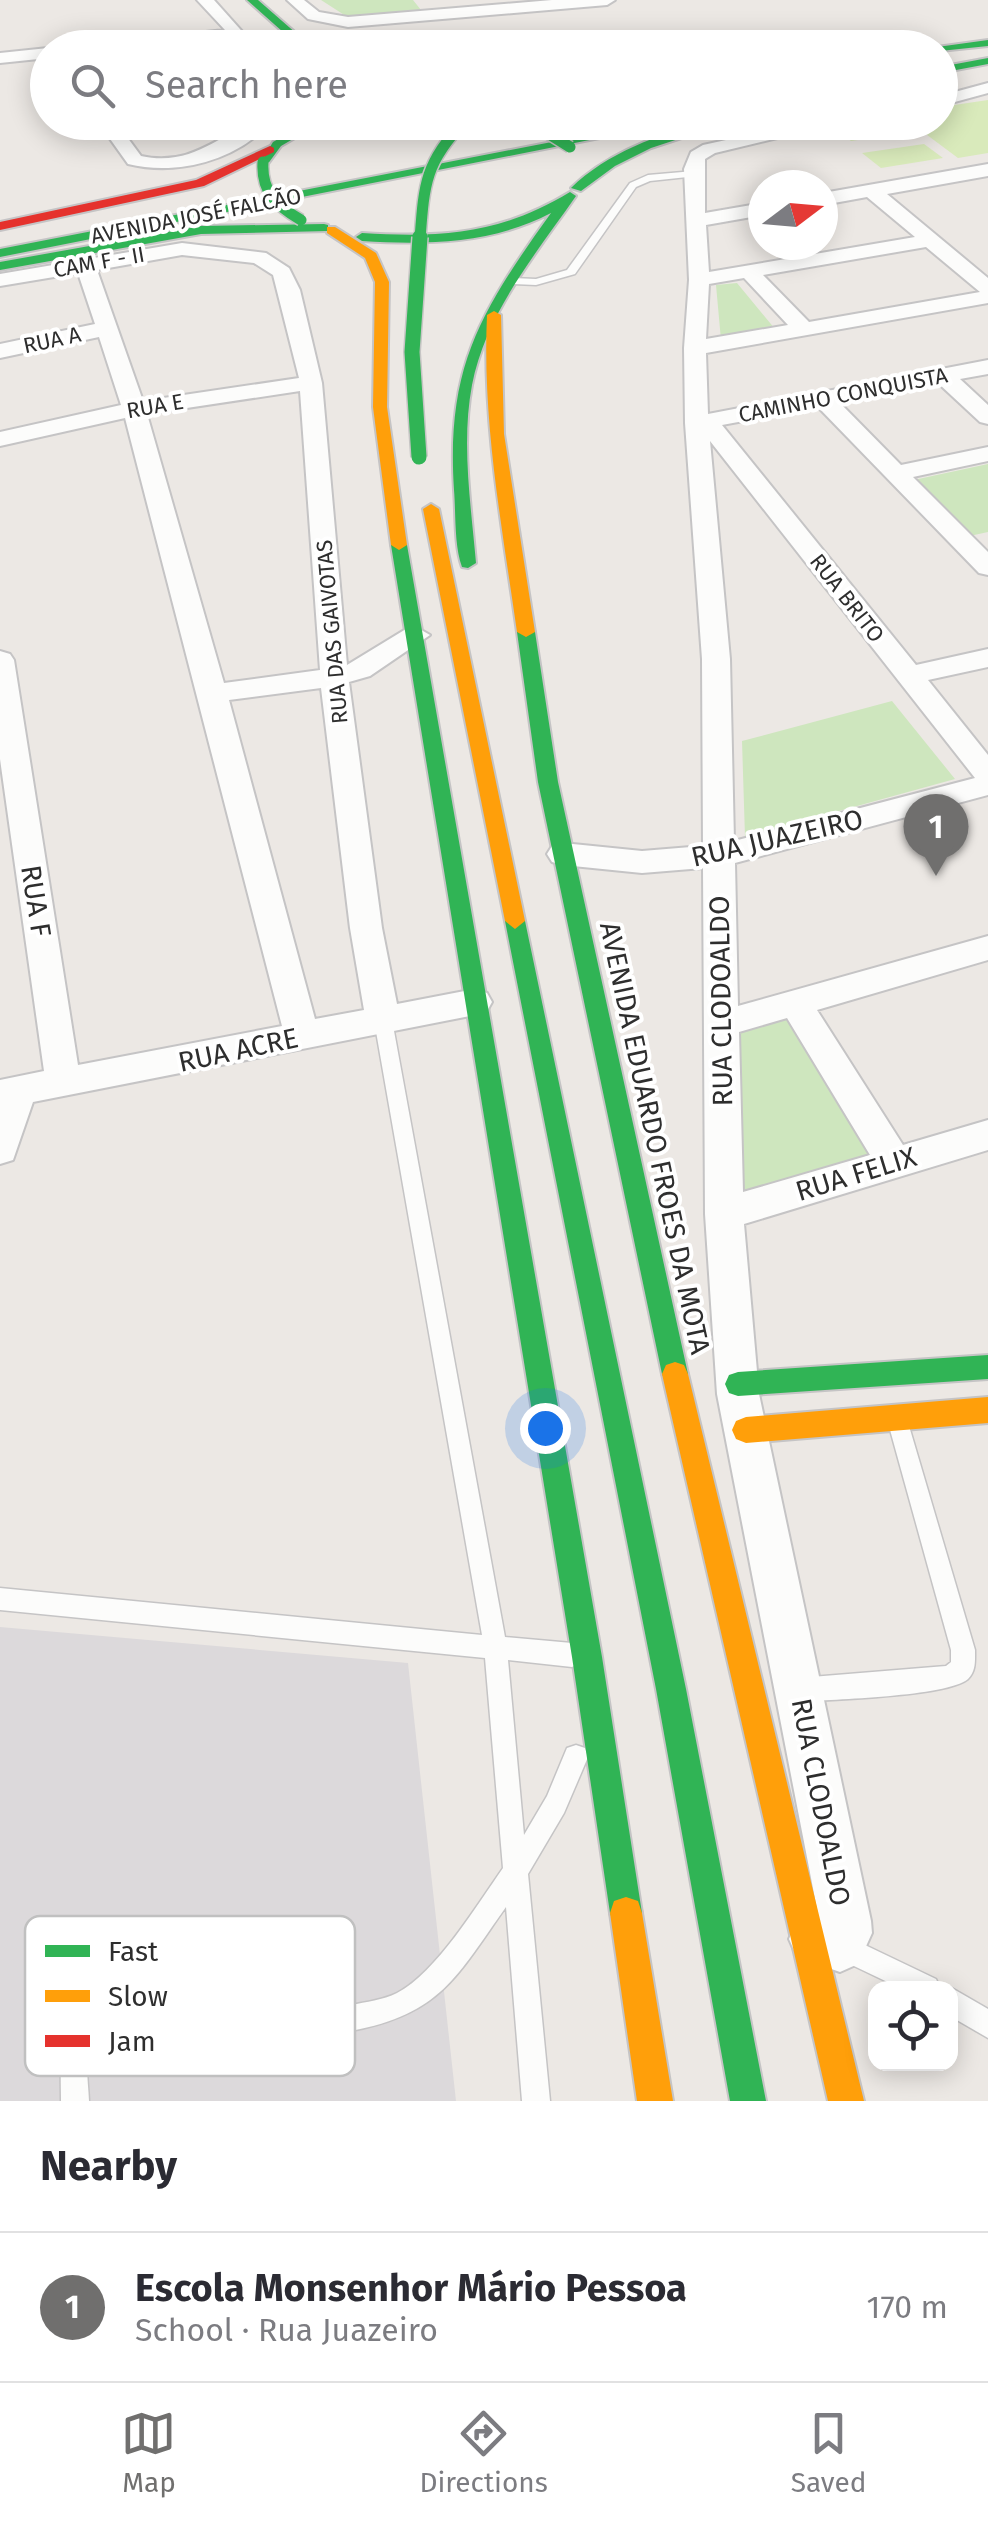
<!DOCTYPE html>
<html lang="en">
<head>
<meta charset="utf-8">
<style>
	:root { --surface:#fff; --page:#f7f7f7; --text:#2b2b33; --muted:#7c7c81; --line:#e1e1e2; --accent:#706f6e }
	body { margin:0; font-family:"Fira Sans",sans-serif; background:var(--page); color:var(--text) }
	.controls { position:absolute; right:30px; bottom:30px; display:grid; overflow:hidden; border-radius:20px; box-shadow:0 5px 25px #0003 }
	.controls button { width:90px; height:90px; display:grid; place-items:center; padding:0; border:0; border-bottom:2px solid var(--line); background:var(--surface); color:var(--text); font:50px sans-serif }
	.compass { position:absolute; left:748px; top:170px; width:90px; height:90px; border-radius:50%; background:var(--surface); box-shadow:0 5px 25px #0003; rotate:74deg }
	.you { position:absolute; left:545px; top:1428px; width:35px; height:35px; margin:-25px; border:8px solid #fff; border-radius:50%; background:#1a73e8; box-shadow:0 0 0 15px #1a73e833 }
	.badge { display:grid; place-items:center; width:65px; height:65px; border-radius:50%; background:var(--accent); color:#fff; font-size:32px; font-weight:700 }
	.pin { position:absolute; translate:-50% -82px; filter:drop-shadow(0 2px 5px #0008) }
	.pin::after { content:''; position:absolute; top:52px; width:35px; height:30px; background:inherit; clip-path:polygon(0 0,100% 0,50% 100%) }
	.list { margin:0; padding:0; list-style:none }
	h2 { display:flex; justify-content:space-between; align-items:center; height:130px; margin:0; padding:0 40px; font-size:42px }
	h2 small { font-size:32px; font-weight:400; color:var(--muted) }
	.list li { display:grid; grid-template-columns:65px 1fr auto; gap:30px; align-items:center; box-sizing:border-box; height:150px; padding:0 40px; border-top:2px solid var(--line) }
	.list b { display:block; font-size:38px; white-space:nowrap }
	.list p { margin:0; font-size:32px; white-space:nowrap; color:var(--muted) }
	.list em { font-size:32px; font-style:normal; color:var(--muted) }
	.icon { flex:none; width:55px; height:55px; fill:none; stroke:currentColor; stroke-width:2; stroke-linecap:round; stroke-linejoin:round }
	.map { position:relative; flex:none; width:988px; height:2101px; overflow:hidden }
	.search { position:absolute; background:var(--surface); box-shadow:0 5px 25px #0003; left:30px; right:30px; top:30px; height:110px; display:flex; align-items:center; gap:25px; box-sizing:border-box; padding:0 35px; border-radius:55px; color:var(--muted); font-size:38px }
	.sheet { height:280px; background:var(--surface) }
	nav { display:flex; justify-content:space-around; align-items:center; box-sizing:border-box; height:140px; border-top:2px solid var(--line); background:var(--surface); font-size:28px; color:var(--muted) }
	nav a { display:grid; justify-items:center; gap:5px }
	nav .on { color:var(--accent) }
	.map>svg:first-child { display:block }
	.industrial { fill:#dcd9db }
	.green { fill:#cee6be }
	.pitch { fill:#d9eabb }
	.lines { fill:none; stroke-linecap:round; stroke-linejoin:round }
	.lane-casing { stroke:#c5c4c5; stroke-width:3 }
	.street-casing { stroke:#c5c4c5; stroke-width:4 }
	.fast-casing { stroke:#c5c4c5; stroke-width:4 }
	.slow-casing { stroke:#c5c4c5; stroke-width:4 }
	.jam-casing { stroke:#c5c4c5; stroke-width:4 }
	.lane { fill:#fcfcfb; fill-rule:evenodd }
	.street { fill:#fcfcfb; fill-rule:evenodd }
	.fast { fill:#30b455; fill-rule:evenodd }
	.slow { fill:#ff9f0a; fill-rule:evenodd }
	.jam { fill:#e5322d; fill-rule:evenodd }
	.fast-bridge-far1-casing { stroke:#c6c5c4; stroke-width:14; stroke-linecap:butt }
	.fast-bridge-casing { stroke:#c6c5c4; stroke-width:18; stroke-linecap:butt }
	.fast-bridge-far1 { stroke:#30b455; stroke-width:11 }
	.fast-bridge { stroke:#30b455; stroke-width:15 }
	.labels { text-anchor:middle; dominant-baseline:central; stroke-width:8; stroke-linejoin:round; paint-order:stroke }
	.far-street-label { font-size:22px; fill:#2e2e2e; stroke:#fff }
	.street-label { font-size:28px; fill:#2e2e2e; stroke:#fff }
	.key { fill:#fff; stroke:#c0c0c0; stroke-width:2.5 }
	.key-label { font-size:28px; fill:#2e2e2e }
</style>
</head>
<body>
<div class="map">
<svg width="988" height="2101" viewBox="0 0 988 2101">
	<rect width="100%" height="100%" fill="#ece8e4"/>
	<path class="industrial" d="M0 1627 408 1663 456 2101H0Z"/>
	<path class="green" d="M321 0H413L421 10 349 18Z
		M737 283 775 329 721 340 716 285Z
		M988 464V532L965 537 909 481Z
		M892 701 955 779 745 837 742 741Z
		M793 1015 873 1155 744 1200 738 1030Z"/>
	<path class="pitch" d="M988 100V153L958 158 911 123 940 122 941 107Z
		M864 122 894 123 907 133 851 141 834 127Z
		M924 144 943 158 881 168 862 153Z"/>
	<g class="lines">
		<g class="lane-casing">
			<path id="lane" d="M694 171 697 172V176L650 181 636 187 575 274 536 285 513 284 508 281 513 278 536 279 567 270 630 183 648 175Z
				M383 1013 392 1020 505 1637 572 1643 580 1647 584 1655 580 1663 572 1667 508 1660 524 1835 547 1796 567 1748 576 1745 585 1748 588 1757 564 1813 528 1874 550 2101H522L506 1907C456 1977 441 2014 351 2031L101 2024C81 2044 88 2075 89 2101H61C61 2064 55 2015 96 1998L351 2005C366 2002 383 2000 397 1993 436 1973 477 1905 503 1868L485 1658 0 1610V1588L482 1635 374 1020Z
				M899 1416 906 1419 909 1426 975 1650C975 1661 976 1671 968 1679 946 1697 833 1699 799 1702L791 1698 787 1690 791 1682 799 1678 946 1666 951 1662V1650L889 1426 892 1419Z
				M842 1934 936 1979 940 1988H900L833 1956 829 1947 833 1938Z
				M950 1987 988 2009V2038L950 2016V1988H946Z"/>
		</g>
		<g class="street-casing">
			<path id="street" d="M197 0H214L257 48H242L233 38 148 48H90L98 43 225 30Z
				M287 0H304L319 12 348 17 552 0H615L607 5 348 27 308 19Z
				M48 48V58L0 63V53Z
				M988 83V93L940 106V96Z
				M98 122H116L141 156C201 169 226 122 271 122 236 161 177 176 128 164Z
				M809 122H845L715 153 705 159V213L763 203V215L706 225 709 272 915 237 867 197 823 205V193L988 164V176L887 194 988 278V303L706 353 708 414 988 360V374L960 379 988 405V424L980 422 938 383 839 402 901 465 988 447V461L913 477 988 552V575L979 573 818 407 722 425 916 665 988 649V667L928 680 988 755V795L735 863 738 1006 988 936V960L817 1010 903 1145 988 1120V1150L744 1224 759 1394 871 1921 872 1933 858 1964 840 1972 797 1957 789 1939 797 1921 818 1914 717 1394 705 1214 703 868 642 873 563 865 552 862 547 854 552 846 563 843 642 851 703 846 702 659 685 423 684 348 689 280 684 169 691 152 703 145ZM926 247 980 292 809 322 763 275ZM744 278 788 325 706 339 709 284ZM710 441 975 778 734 841 730 659ZM787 1018 870 1155 743 1192 739 1032Z
				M182 243 266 253 289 268 300 290 322 383 347 665 406 629 416 627 430 635 370 676 349 682 382 928 397 1004 475 989 487 993 492 1002 487 1011 475 1015 33 1102 13 1160 0 1164V1080L44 1071 0 759V651L10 654 14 660 78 1065 282 1026 125 418 0 446V432L121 405 99 337 0 358V344L95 324 78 273 0 286V274ZM182 255 254 263 273 275 299 378 143 401 97 270ZM300 391 320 670 224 683 147 414ZM321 688 350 928 364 1010 315 1019 229 700Z"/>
		</g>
		<g class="fast-casing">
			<path id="fast" d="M247 0H258L313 48H301Z
				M988 40V46L940 51V48H930Z
				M988 58V64L940 73V67Z
				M308 122H322L281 146 267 165H259L273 142Z
				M655 122H680L0 257V249Z
				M707 122H730L651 148 615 166 581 191 571 188C607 153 658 134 707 122Z
				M570 192 576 196C535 255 486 313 472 385 461 443 471 505 476 563L468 568 462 567C454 545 456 514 454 490 446 366 481 311 551 213 492 244 427 245 362 241L356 237 362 233C442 238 501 234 570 192Z
				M324 224 328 225V231L201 234 0 270V262L201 226Z
				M399 540 407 545 602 1657 642 1913 638 1925 626 1929 614 1925 610 1913 572 1657 391 545Z
				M526 627 535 632 558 782 688 1374 684 1383 675 1386 666 1383 662 1374 538 782 517 632Z
				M515 913 525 921 686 1689 766 2101H730L656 1689 505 921Z
				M988 1355V1379L738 1396 729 1393 725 1384 729 1375 738 1372Z"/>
		</g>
		<g class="slow-casing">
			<path id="slow" d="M327 227H335L376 253 389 282 387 407 407 545 399 550 391 545 373 407 375 282 365 258 327 233Z
				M494 311 501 315 504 434 535 632 526 637 517 632C502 526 482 422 487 315Z
				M431 504 439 509 525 921 515 929 505 921 423 509Z
				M675 1362 684 1365 688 1374 864 2101H828L662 1374 666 1365Z
				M988 1397V1423L746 1443 736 1439 732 1430 736 1421 746 1417Z
				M626 1897 638 1901 642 1913 673 2101H637L610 1913 614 1901Z"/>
		</g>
		<g class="jam-casing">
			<path id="jam" d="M270 146 274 148V152L204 186 0 230V222L196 180Z"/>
		</g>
		<use href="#lane" class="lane"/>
		<use href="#street" class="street"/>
		<use href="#fast" class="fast"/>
		<use href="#slow" class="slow"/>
		<use href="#jam" class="jam"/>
		<g class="fast-bridge-far1-casing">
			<path id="fast-bridge-far1" d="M530 122 570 147
				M263 162C261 192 277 206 301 220
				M420 239C424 185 425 162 464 122"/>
		</g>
		<g class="fast-bridge-casing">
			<path id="fast-bridge" d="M419 457 412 352 420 237"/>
		</g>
		<use href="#fast-bridge-far1" class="fast-bridge-far1"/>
		<use href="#fast-bridge" class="fast-bridge"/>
	</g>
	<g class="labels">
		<g class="far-street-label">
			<text transform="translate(196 216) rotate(-11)">AVENIDA JOSÉ FALCÃO</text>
			<text transform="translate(99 262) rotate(-10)">CAM F - II</text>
			<text transform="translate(52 340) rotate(-12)">RUA A</text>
			<text transform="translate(843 395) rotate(-11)">CAMINHO CONQUISTA</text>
			<text transform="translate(155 406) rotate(-10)">RUA E</text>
			<text transform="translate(847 598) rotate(52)">RUA BRITO</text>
			<text transform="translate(332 632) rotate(-95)">RUA DAS GAIVOTAS</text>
		</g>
		<g class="street-label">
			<text transform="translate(777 838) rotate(-13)">RUA JUAZEIRO</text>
			<text transform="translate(36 901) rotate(81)">RUA F</text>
			<text transform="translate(721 1001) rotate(-91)">RUA CLODOALDO</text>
			<text transform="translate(238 1050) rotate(-12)">RUA ACRE</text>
			<text transform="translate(655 1138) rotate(78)">AVENIDA EDUARDO FROES DA MOTA</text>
			<text transform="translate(856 1174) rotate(-17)">RUA FELIX</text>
			<text transform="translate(821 1802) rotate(79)">RUA CLODOALDO</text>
		</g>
	</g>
	<rect x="25" y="1916" width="330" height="160" rx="15" class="key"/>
	<rect x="45" y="1945" width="45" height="12" fill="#30b455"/>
	<rect x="45" y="1990" width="45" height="12" fill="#ff9f0a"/>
	<rect x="45" y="2035" width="45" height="12" fill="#e5322d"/>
	<g class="key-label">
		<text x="108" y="1961">Fast</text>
		<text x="108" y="2006">Slow</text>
		<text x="108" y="2051">Jam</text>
	</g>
</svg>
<div class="controls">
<button><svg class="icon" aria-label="locate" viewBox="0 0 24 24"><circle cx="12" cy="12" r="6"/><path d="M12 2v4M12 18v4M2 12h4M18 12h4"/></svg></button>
</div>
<svg class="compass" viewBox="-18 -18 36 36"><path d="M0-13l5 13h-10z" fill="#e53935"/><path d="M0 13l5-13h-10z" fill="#7c7c81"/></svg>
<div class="you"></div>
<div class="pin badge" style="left:936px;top:876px">1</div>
<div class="search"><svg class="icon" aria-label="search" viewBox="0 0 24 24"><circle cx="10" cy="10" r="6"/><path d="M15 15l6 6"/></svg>Search here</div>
</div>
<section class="sheet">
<h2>Nearby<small></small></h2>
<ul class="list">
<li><span class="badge">1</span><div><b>Escola Monsenhor Mário Pessoa</b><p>School · Rua Juazeiro</p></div><em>170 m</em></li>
</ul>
</section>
<nav>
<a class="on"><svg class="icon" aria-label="map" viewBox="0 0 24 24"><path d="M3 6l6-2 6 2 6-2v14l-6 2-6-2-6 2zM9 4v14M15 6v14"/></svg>Map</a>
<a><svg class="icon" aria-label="directions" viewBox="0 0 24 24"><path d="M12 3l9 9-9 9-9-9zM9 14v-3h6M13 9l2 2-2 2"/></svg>Directions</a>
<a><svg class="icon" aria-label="saved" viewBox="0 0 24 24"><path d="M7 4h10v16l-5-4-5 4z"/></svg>Saved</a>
</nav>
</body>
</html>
